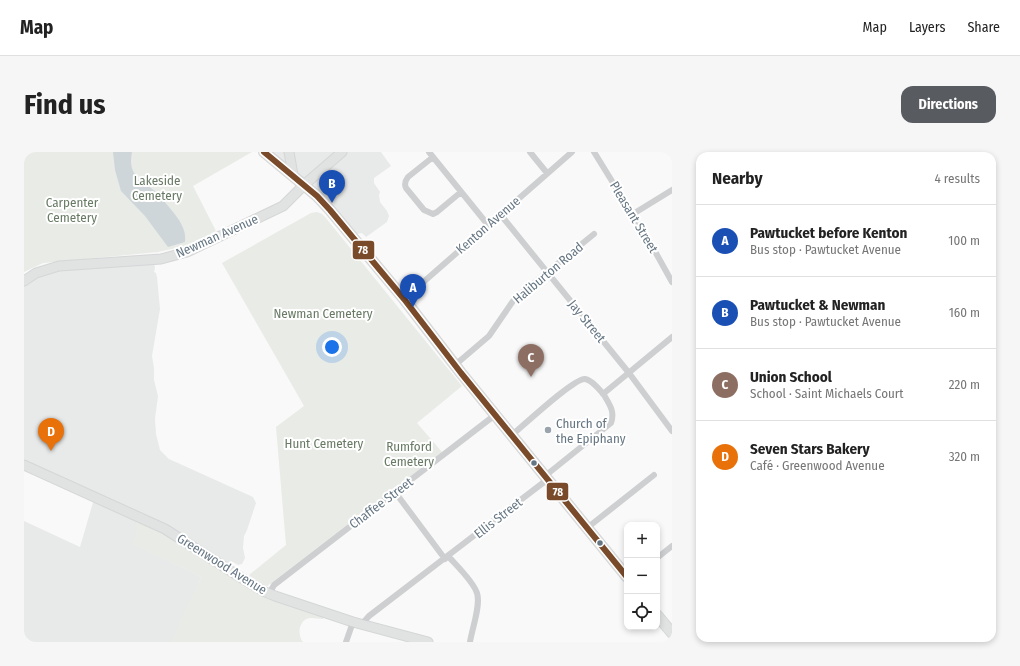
<!DOCTYPE html>
<html lang="en">
<head>
<meta charset="utf-8">
<style>
	:root { --surface:#fff; --page:#f6f6f6; --text:#222; --muted:#767676; --line:#e0e0e0; --accent:#585c60 }
	body { margin:0; font-family:"Fira Sans Condensed",sans-serif; background:var(--page); color:var(--text) }
	.controls { position:absolute; right:12px; bottom:12px; display:grid; overflow:hidden; border-radius:8px; box-shadow:0 2px 6px #0003 }
	.controls button { width:36px; height:36px; display:grid; place-items:center; padding:0; border:0; border-bottom:1px solid var(--line); background:var(--surface); color:var(--text); font:20px sans-serif }
	.you { position:absolute; left:308px; top:195px; width:14px; height:14px; margin:-10px; border:3px solid #fff; border-radius:50%; background:#1a73e8; box-shadow:0 0 0 6px #1a73e833 }
	.badge { display:grid; place-items:center; width:26px; height:26px; border-radius:50%; background:var(--accent); color:#fff; font-size:13px; font-weight:700 }
	.pin { position:absolute; translate:-50% -33px; filter:drop-shadow(0 1px 2px #0008) }
	.pin::after { content:''; position:absolute; top:21px; width:14px; height:12px; background:inherit; clip-path:polygon(0 0,100% 0,50% 100%) }
	.list { margin:0; padding:0; list-style:none }
	h2 { display:flex; justify-content:space-between; align-items:center; height:52px; margin:0; padding:0 16px; font-size:17px }
	h2 small { font-size:13px; font-weight:400; color:var(--muted) }
	.list li { display:grid; grid-template-columns:26px 1fr auto; gap:12px; align-items:center; box-sizing:border-box; height:72px; padding:0 16px; border-top:1px solid var(--line) }
	.list b { display:block; font-size:15px; white-space:nowrap }
	.list p { margin:0; font-size:13px; white-space:nowrap; color:var(--muted) }
	.list em { font-size:13px; font-style:normal; color:var(--muted) }
	.icon { flex:none; width:22px; height:22px; fill:none; stroke:currentColor; stroke-width:2; stroke-linecap:round; stroke-linejoin:round }
	.map { position:relative; flex:none; width:648px; height:490px; overflow:hidden; border-radius:12px }
	header { display:flex; align-items:center; gap:24px; box-sizing:border-box; height:56px; padding:0 20px; background:var(--surface); border-bottom:1px solid var(--line) }
	header strong { font-size:19px }
	nav { display:flex; gap:22px; margin-inline-start:auto; font-size:14px }
	.intro { display:flex; align-items:center; justify-content:space-between; box-sizing:border-box; height:96px; padding:0 24px }
	h1 { margin:0; font-size:28px }
	.button { padding:10px 18px; border-radius:12px; background:var(--accent); color:#fff; font-size:14px; font-weight:700 }
	main { display:flex; gap:24px; padding:0 24px }
	aside { flex:1; background:var(--surface); border-radius:12px; box-shadow:0 2px 6px #0003 }
	.map>svg:first-child { display:block }
	.built { fill:#e8e9e9 }
	.green { fill:#e8ebe6 }
	.water { fill:#ced6d9 }
	.lines { fill:none; stroke-linecap:round; stroke-linejoin:round }
	.secondary-casing { stroke:#d5d6d7; stroke-width:11 }
	.primary-casing { stroke:#d5d6d7; stroke-width:12 }
	.street { stroke:#cecfd0; stroke-width:6 }
	.secondary { stroke:#e1e2e2; stroke-width:9 }
	.primary { stroke:#e1e2e2; stroke-width:10 }
	.bus-1-casing { stroke:#fff; stroke-width:9 }
	.bus-1 { stroke:#7a4b2a; stroke-width:6 }
	.poi-dot { fill:#99a4ac; stroke:#fff; stroke-width:1.5 }
	.bus-dot { fill:#657683; stroke:#fff; stroke-width:1.5 }
	.labels { text-anchor:middle; dominant-baseline:central; stroke-width:4; stroke-linejoin:round; paint-order:stroke }
	.park-label { font-size:13px; fill:#687a64; stroke:#fff }
	.street-label { font-size:13px; fill:#657683; stroke:#fff }
	.poi-label { font-size:13px; fill:#657683; stroke:#fff; text-anchor:start }
	.line-badge { stroke:#fff; stroke-width:1.5 }
	.badge-label { font-size:11px; text-anchor:middle; font-weight:bold; fill:#fff }
</style>
</head>
<body>
<header>
<strong>Map</strong>
<nav><a>Map</a><a>Layers</a><a>Share</a></nav>
</header>
<div class="intro"><h1>Find us</h1><a class="button">Directions</a></div>
<main>
<div class="map">
<svg width="648" height="490" viewBox="0 0 648 490">
	<rect width="100%" height="100%" fill="#f9f9f9"/>
	<path class="built" d="M239 0H357L367 14 350 26V31L356 40 355 43 356 50 363 59 365 64 363 70 342 85 338 81 332 82Z
		M130 110 131 116 130 120 132 121 133 125 136 157 128 204 130 216V228L134 244 131 267 132 282 136 298 145 307 229 345 232 351 223 378 220 384 219 396 221 406 218 412 214 413 209 410 207 418 113 379 109 392 172 422 177 426 148 490H0V369L56 395 70 347 0 316V132L21 120 40 117Z"/>
	<path class="green" d="M0 0H228L169 34 192 79 165 93 134 100 19 111 0 120Z
		M293 60 298 62 301 65 438 234 393 271 418 300 242 435 225 423 262 393 252 275 280 254 198 111 287 61Z
		M114 365 205 420 300 461 299 467C294 467 287 465 282 467 274 472 274 484 279 490H148L155 471 177 426 172 422 108 392 113 379 111 373Z"/>
	<path class="water" d="M89 0H108C103 25 118 27 133 41 138 45 141 51 145 55 153 65 163 76 161 90L144 95 121 64 97 39 91 18Z"/>
	<g class="lines">
		<g class="secondary-casing">
			<path id="secondary" d="M265 0 269 23
				M0 129 12 121 35 114 137 107 163 100 259 54 280 33 318 0
				M0 313 141 377 213 423 239 439 251 444 329 470 404 490"/>
		</g>
		<g class="primary-casing">
			<path id="primary" d="M240 0 293 44 306 58 380 147 437 221 603 425
				M633 463 648 481"/>
		</g>
		<path class="street" d="M405 0 464 73
			M506 0 523 21
			M570 0 628 94 648 130
			M409 5 384 25C381 29 380 32 382 36L400 58 409 62 413 60 437 40
			M476 62 605 221 648 279
			M609 62 648 38
			M380 147 548 0
			M431 213 465 184 489 149 494 144 570 82
			M579 242 648 185
			M488 283C499 274 550 226 561 227 568 228 576 238 580 243 586 253 591 260 587 271L521 324
			M371 340 421 407
			M563 376 630 323
			M424 404C433 414 449 429 453 441 457 453 448 477 446 490
			M633 406 648 394
			M245 442 250 433 471 263
			M338 472 345 464 524 327
			M322 490 329 470"/>
		<use href="#secondary" class="secondary"/>
		<use href="#primary" class="primary"/>
		<g class="bus-1-casing">
			<path id="bus-1" d="M240 0 293 44 306 58 380 147 437 221 603 425"/>
		</g>
		<use href="#bus-1" class="bus-1"/>
	</g>
	<circle class="poi-dot" cx="524" cy="278" r="4"/>
	<g class="bus-dot">
		<circle cx="510" cy="311" r="3.5"/>
		<circle cx="576" cy="391" r="3.5"/>
	</g>
	<g class="labels">
		<g class="park-label">
			<text x="133" y="28">Lakeside<tspan x="133" dy="15">Cemetery</tspan></text>
			<text x="48" y="50">Carpenter<tspan x="48" dy="15">Cemetery</tspan></text>
			<text x="299" y="161">Newman Cemetery</text>
			<text x="300" y="291">Hunt Cemetery</text>
			<text x="385" y="294">Rumford<tspan x="385" dy="15">Cemetery</tspan></text>
		</g>
		<g class="street-label">
			<text transform="translate(610 65) rotate(59)">Pleasant Street</text>
			<text transform="translate(464 73) rotate(-41)">Kenton Avenue</text>
			<text transform="translate(193 84) rotate(-24)">Newman Avenue</text>
			<text transform="translate(524 121) rotate(-40)">Haliburton Road</text>
			<text transform="translate(563 169) rotate(51)">Jay Street</text>
			<text transform="translate(357 351) rotate(-37)">Chaffee Street</text>
			<text transform="translate(474 366) rotate(-38)">Ellis Street</text>
			<text transform="translate(198 412) rotate(32)">Greenwood Avenue</text>
		</g>
		<g class="poi-label">
			<text x="532" y="271">Church of<tspan x="532" dy="15">the Epiphany</tspan></text>
		</g>
	</g>
	<g class="line-badge">
		<rect x="328" y="88" width="23" height="20" rx="4" fill="#7a4b2a"/>
		<rect x="522" y="330" width="23" height="19" rx="4" fill="#7a4b2a"/>
	</g>
	<g class="badge-label">
		<text x="339" y="102">78</text>
		<text x="534" y="344">78</text>
	</g>
</svg>
<div class="controls">
<button>+</button>
<button>−</button>
<button><svg class="icon" aria-label="locate" viewBox="0 0 24 24"><circle cx="12" cy="12" r="6"/><path d="M12 2v4M12 18v4M2 12h4M18 12h4"/></svg></button>
</div>
<div class="you"></div>
<div class="pin badge" style="left:389px;top:155px;background:#1a4fb4">A</div>
<div class="pin badge" style="left:308px;top:51px;background:#1a4fb4">B</div>
<div class="pin badge" style="left:507px;top:225px;background:#8d6e63">C</div>
<div class="pin badge" style="left:27px;top:299px;background:#e8710a">D</div>
</div>
<aside>
<h2>Nearby<small>4 results</small></h2>
<ul class="list">
<li><span class="badge" style="background:#1a4fb4">A</span><div><b>Pawtucket before Kenton</b><p>Bus stop · Pawtucket Avenue</p></div><em>100 m</em></li>
<li><span class="badge" style="background:#1a4fb4">B</span><div><b>Pawtucket &amp; Newman</b><p>Bus stop · Pawtucket Avenue</p></div><em>160 m</em></li>
<li><span class="badge" style="background:#8d6e63">C</span><div><b>Union School</b><p>School · Saint Michaels Court</p></div><em>220 m</em></li>
<li><span class="badge" style="background:#e8710a">D</span><div><b>Seven Stars Bakery</b><p>Café · Greenwood Avenue</p></div><em>320 m</em></li>
</ul>
</aside>
</main>
</body>
</html>
